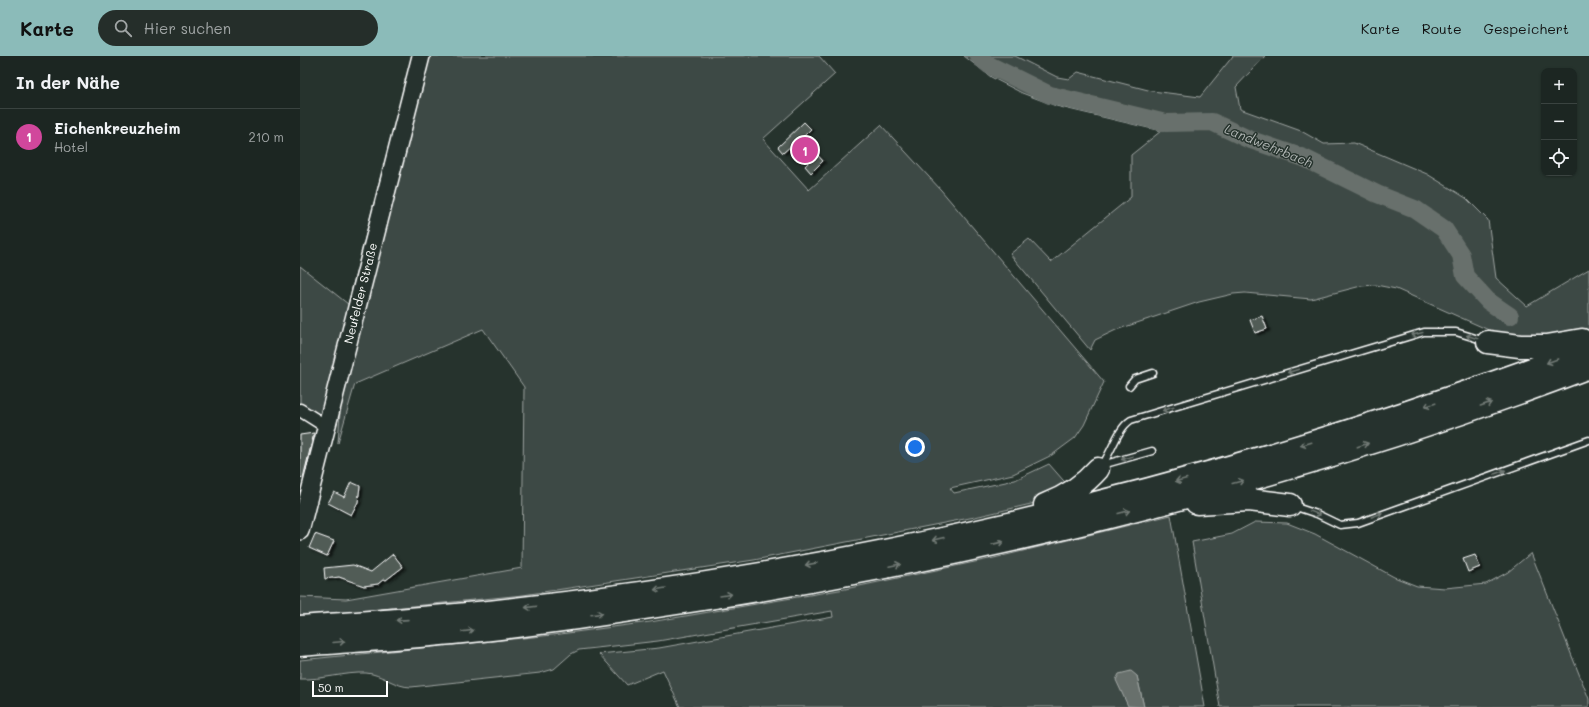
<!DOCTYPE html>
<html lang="de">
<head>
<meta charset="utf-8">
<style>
	:root { --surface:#1c2622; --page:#252e2a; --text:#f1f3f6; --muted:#a0a5a5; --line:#3a4340; --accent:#8bbbb9 }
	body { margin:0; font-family:Mali,sans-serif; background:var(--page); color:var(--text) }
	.controls { position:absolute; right:12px; top:12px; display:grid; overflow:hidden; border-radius:8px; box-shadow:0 1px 3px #0004 }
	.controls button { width:36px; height:36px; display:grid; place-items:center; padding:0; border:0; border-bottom:1px solid var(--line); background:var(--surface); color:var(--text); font:20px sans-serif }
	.scale { position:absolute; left:12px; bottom:10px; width:76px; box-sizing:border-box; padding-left:4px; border:2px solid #fff; border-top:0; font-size:11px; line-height:14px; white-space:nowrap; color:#fff; -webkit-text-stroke:3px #26332d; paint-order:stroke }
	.you { position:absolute; left:615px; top:391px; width:14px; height:14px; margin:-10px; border:3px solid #fff; border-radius:50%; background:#1a73e8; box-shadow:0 0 0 6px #1a73e833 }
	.badge { display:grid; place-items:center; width:26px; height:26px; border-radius:50%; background:var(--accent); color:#fff; font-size:13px; font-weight:700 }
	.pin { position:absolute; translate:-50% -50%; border:2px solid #fff; box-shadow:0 1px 4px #0006 }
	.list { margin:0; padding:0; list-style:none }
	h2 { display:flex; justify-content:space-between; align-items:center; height:52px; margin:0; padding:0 16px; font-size:17px }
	h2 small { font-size:13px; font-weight:400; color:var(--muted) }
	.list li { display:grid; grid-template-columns:26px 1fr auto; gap:12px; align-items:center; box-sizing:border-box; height:56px; padding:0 16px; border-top:1px solid var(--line) }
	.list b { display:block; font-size:15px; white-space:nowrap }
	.list p { margin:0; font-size:13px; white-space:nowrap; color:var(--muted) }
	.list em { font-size:13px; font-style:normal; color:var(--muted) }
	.icon { flex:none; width:22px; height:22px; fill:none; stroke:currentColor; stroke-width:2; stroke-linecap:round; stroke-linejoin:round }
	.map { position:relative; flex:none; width:1289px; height:651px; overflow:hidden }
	header { display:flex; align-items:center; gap:24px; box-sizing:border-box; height:56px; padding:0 20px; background:var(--accent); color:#111 }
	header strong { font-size:19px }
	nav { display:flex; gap:22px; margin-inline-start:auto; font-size:14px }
	.search { width:280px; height:36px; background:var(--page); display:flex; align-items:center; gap:10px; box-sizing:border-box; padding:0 14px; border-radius:22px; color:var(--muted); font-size:15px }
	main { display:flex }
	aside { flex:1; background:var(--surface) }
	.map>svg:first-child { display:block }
	.green { fill:#3e4944; stroke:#9ea4a2 }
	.water { fill:#67706c; stroke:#a4a9a7 }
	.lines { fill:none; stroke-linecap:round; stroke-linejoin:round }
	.river { stroke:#67706c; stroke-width:18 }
	.building { fill:#515c57; stroke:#fff; filter:url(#shadow) }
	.service-casing { stroke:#fff; stroke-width:9 }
	.minor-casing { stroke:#fff; stroke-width:15 }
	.secondary-casing { stroke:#fff; stroke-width:20 }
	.motorway-casing { stroke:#fff; stroke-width:25 }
	.service { stroke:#26332d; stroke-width:6 }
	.minor { stroke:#26332d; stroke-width:12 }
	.secondary { stroke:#26332d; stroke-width:17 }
	.motorway { stroke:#26332d; stroke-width:22 }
	.oneway { stroke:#727a76 }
	.labels { text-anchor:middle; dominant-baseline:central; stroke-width:3; stroke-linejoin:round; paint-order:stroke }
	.street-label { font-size:12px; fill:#fff; stroke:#26332d }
	.water-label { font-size:13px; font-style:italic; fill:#b3b8b6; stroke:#26332d }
</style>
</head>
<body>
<header>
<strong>Karte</strong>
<div class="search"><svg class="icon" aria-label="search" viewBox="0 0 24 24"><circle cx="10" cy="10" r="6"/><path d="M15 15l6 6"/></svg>Hier suchen</div>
<nav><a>Karte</a><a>Route</a><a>Gespeichert</a></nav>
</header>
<main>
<aside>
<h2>In der Nähe<small></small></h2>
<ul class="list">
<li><span class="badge" style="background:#d1479c">1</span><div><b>Eichenkreuzheim</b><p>Hotel</p></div><em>210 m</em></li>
</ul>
</aside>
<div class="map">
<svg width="1289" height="651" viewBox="0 0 1289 651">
	<defs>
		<filter id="shadow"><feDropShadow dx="3" dy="2" stdDeviation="1" flood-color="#0009"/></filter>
	</defs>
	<rect width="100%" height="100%" fill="#26332d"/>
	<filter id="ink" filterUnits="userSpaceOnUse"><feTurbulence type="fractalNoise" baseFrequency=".025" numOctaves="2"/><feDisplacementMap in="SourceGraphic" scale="8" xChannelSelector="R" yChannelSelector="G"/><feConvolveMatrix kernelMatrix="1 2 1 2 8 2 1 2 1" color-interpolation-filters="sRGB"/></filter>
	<g filter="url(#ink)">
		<path class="green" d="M112 0 25 359 18 361 0 350V210L48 248Z
			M125 0H519L535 18 463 83 509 134 581 69 641 134 804 326 784 369 775 382 752 399 713 418 650 432 654 437 715 424 749 408 770 432 744 445 675 461 454 504 223 539 63 555 0 559V541L46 543 222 512 224 331 183 273 55 328 38 387 42 326Z
			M664 0H715L757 21 769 23 778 16 852 35 900 41 933 0H965L936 31 940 53 1001 75 1024 88 1054 87 1127 118 1166 142 1188 164 1196 222 1227 250 1289 213V279H1200L1096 233 1076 229 1061 230 1011 243 945 237 933 238 899 246 816 274 795 284 790 294 710 198 729 183 751 206 831 141V99L861 75 756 50 722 37 691 21Z
			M871 459 905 651H844L837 620 835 651H380L363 614 327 629 299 598 359 592 533 561 532 555 358 585 279 594 271 598 254 613 240 617 111 631C95 631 82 618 66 617 45 616 22 624 0 623V604L253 579 350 566 545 533 694 502Z
			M955 466 987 467 1015 478 1094 521 1117 530 1145 532 1186 528 1208 516 1231 497 1289 643V651H920L892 486 932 478Z"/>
		<path class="water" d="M831 615 837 620 844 651 828 650 816 624 819 618Z"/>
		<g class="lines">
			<path class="river" d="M679 0 689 9 750 39 866 67 912 66 948 83 1004 102 1077 138 1115 153 1144 173 1161 199 1165 220 1188 245 1210 260"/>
		</g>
		<path class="building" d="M504 66 511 73 502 82 523 105 511 117 505 110 508 107 492 89 483 97 478 91Z
			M962 260 967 273 955 277 950 264Z
			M14 377 3 422 0 421V379Z
			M51 426 60 430 58 446 51 459 28 447 34 436 44 441Z
			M15 478 34 485 27 500 9 492Z
			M93 498 103 511 86 524 84 523 78 528 64 530 39 521 25 523 24 512 53 509 71 516Z
			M1175 499 1180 511 1168 516 1163 503Z"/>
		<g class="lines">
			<g class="service-casing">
				<path id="service" d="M829 330 835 323 853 317
					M802 409 852 395
					M801 411C812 396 817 373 831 364L1124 276H1156L1185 285
					M993 450 1017 458 1040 469 1058 467 1289 384"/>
			</g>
			<g class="minor-casing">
				<path id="minor" d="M0 354 27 371"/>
			</g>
			<g class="secondary-casing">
				<path id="secondary" d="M0 475 121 0"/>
			</g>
			<g class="motorway-casing">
				<path id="motorway" d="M1188 286 1220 290H1247L1282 284
					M897 447 949 444 990 449
					M745 449C766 441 783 430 798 413
					M0 571C69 566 137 562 206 554 575 513 941 423 1289 292
					M0 589C51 585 102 582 152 577 236 569 320 556 403 543 703 496 1005 419 1289 311"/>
			</g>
			<use href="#service" class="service"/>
			<use href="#minor" class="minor"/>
			<use href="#secondary" class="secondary"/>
			<use href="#motorway" class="motorway"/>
		</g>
		<defs><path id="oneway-shaft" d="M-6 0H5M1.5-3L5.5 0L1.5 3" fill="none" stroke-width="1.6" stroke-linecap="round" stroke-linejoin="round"/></defs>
		<g class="oneway">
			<use href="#oneway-shaft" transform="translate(1117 278) rotate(165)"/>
			<use href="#oneway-shaft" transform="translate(1172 281) rotate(-163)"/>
			<use href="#oneway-shaft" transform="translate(1252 305) rotate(160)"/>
			<use href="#oneway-shaft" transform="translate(993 315) rotate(163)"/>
			<use href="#oneway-shaft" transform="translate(1186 348) rotate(-19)"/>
			<use href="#oneway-shaft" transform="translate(1130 349) rotate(162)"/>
			<use href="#oneway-shaft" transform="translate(868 353) rotate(163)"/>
			<use href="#oneway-shaft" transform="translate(1006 388) rotate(163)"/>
			<use href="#oneway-shaft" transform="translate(1063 389) rotate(-18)"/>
			<use href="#oneway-shaft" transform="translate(827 402) rotate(164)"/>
			<use href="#oneway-shaft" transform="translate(1200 416) rotate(-19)"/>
			<use href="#oneway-shaft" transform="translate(881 424) rotate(166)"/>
			<use href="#oneway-shaft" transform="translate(938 426) rotate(-15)"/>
			<use href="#oneway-shaft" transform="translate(824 456) rotate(-14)"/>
			<use href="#oneway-shaft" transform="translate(1015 457) rotate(22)"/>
			<use href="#oneway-shaft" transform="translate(1077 459) rotate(-20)"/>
			<use href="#oneway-shaft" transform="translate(638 483) rotate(167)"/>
			<use href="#oneway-shaft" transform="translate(698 487) rotate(-13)"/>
			<use href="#oneway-shaft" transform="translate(511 508) rotate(169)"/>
			<use href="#oneway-shaft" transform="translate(595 509) rotate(-12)"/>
			<use href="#oneway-shaft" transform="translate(360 533) rotate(171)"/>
			<use href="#oneway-shaft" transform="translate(426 539) rotate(-9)"/>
			<use href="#oneway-shaft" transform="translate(231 551) rotate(173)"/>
			<use href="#oneway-shaft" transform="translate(297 558) rotate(-7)"/>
			<use href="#oneway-shaft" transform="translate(102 564) rotate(176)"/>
			<use href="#oneway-shaft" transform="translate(168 575) rotate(-7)"/>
			<use href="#oneway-shaft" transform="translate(39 586) rotate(-5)"/>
		</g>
	</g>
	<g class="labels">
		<g class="street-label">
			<text transform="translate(60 237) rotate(-76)">Neufelder Straße</text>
		</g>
		<g class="water-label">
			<text transform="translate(969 89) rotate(22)">Landwehrbach</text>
		</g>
	</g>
</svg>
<div class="controls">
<button>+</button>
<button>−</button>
<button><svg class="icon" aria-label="locate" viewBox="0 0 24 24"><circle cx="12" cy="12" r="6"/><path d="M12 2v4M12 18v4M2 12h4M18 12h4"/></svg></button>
</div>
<div class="scale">50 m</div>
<div class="you"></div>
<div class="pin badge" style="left:505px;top:94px;background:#d1479c">1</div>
</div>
</main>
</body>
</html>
